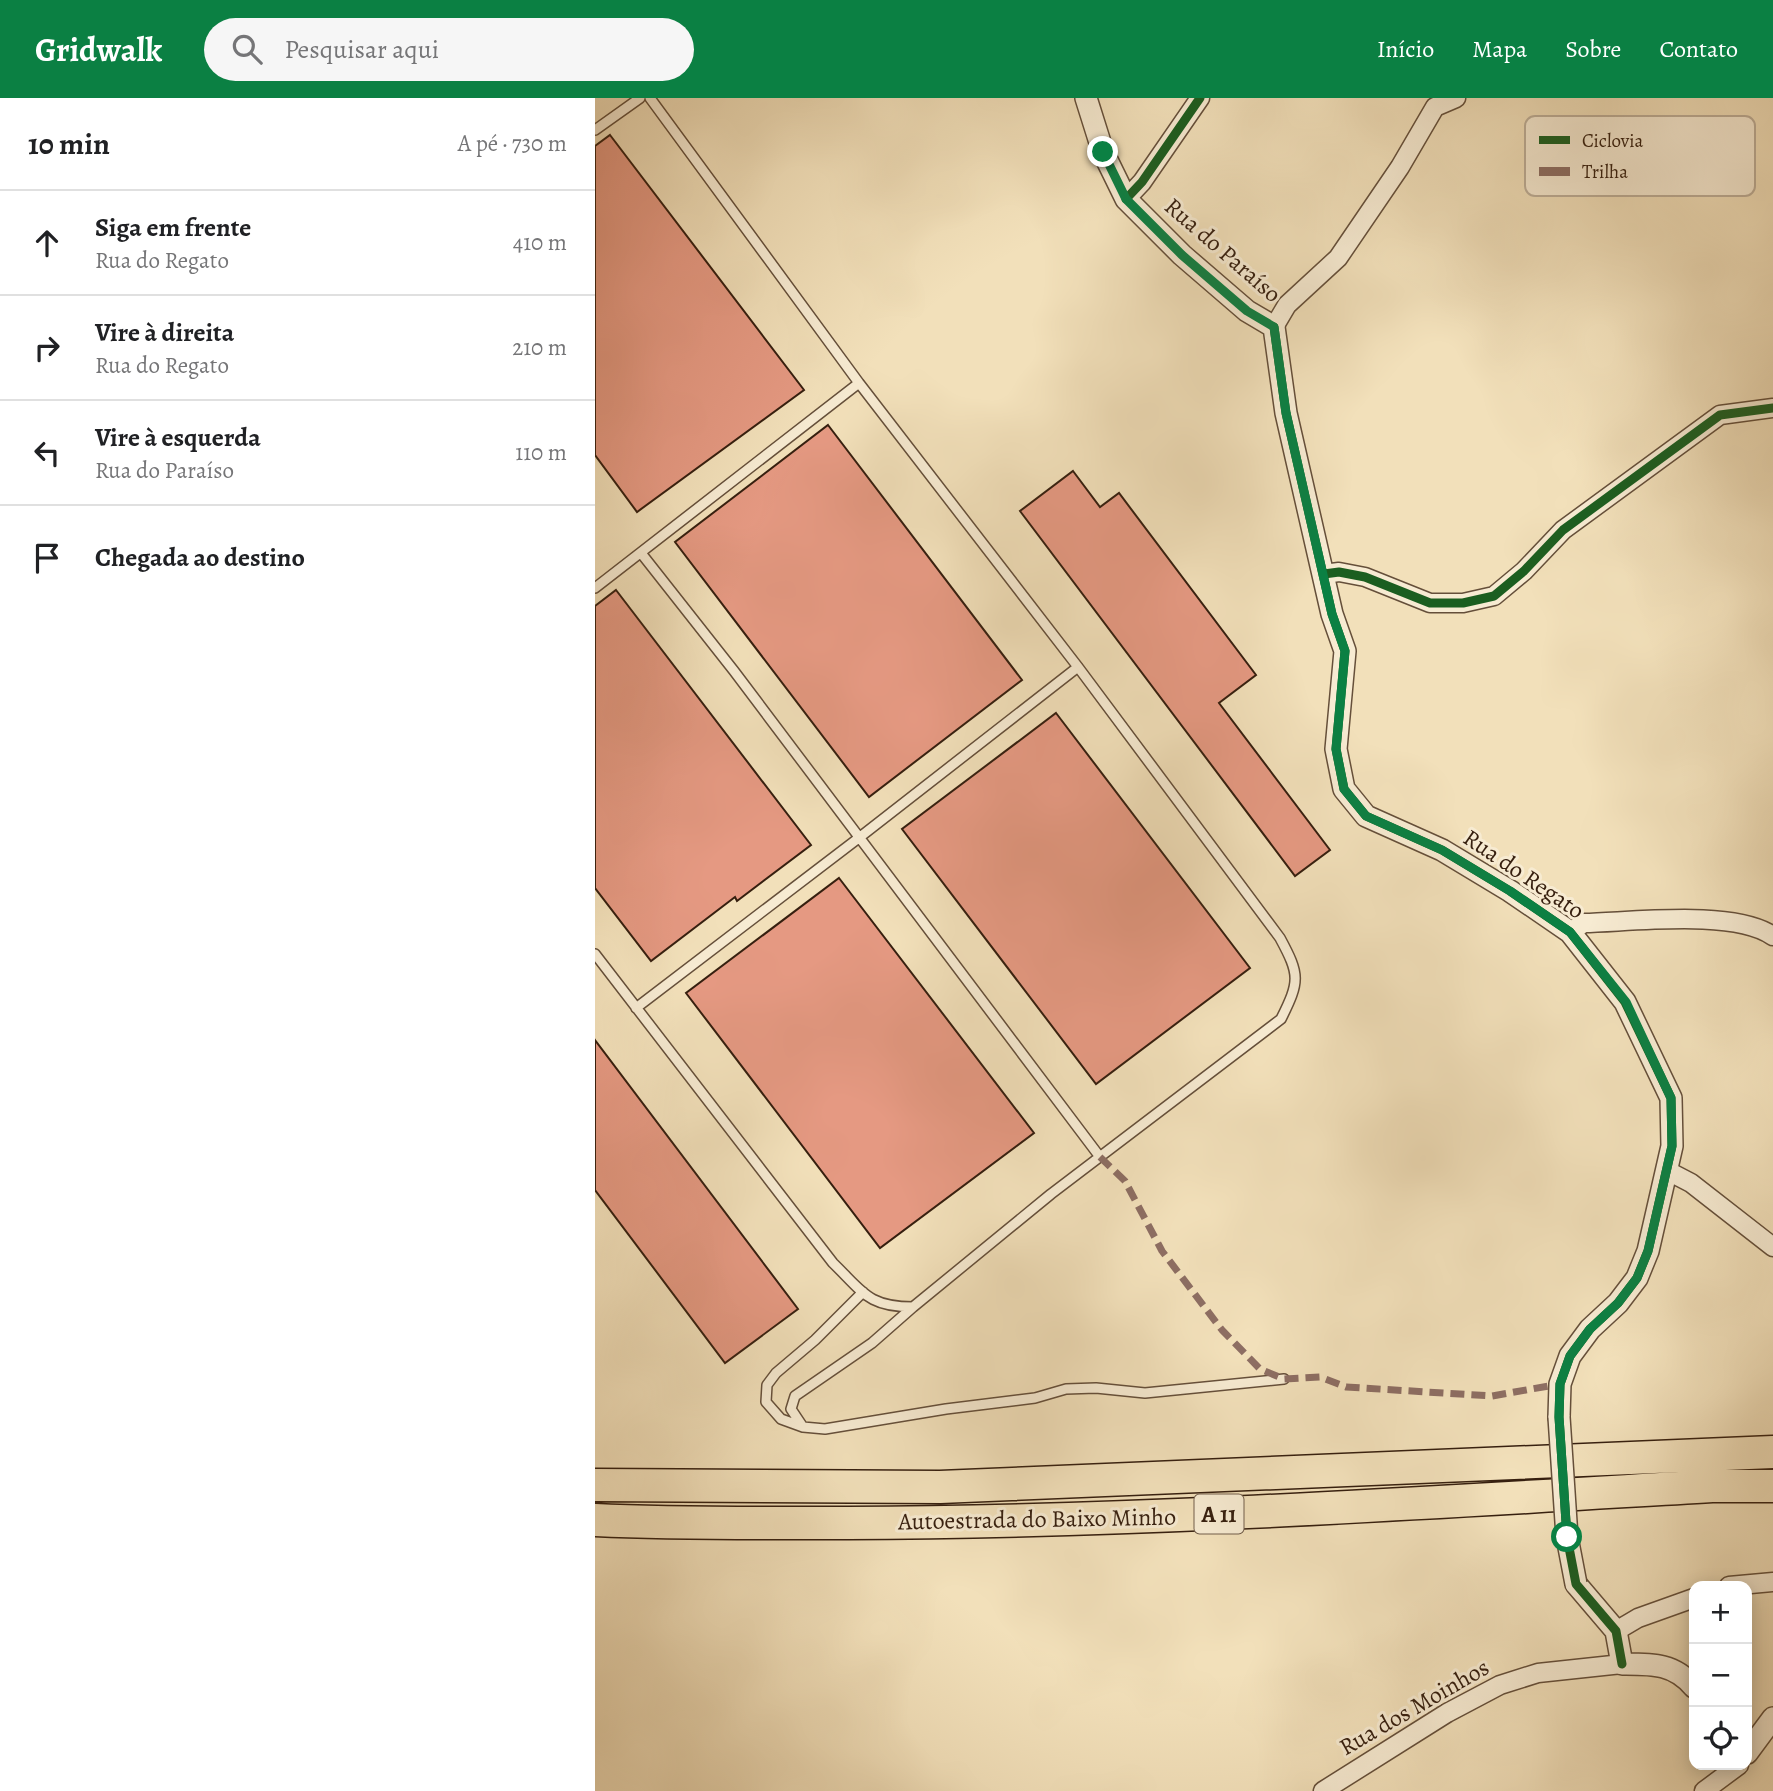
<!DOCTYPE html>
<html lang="pt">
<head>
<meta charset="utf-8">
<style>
	:root { --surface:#fff; --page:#f6f6f6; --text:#202124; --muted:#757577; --line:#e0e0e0; --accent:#0b8043 }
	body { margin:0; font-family:Alegreya,serif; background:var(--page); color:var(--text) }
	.controls { position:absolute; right:21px; bottom:21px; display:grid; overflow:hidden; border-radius:14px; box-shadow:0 4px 18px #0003 }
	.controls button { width:63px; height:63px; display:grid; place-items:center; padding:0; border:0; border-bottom:2px solid var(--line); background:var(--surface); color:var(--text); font:35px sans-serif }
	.stop { position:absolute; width:21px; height:21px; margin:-16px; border:5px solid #0b8043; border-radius:50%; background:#fff }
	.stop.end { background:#0b8043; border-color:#fff; box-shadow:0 2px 7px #0008 }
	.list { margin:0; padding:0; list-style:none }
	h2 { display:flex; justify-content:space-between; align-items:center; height:91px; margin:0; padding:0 28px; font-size:30px }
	h2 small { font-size:23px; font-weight:400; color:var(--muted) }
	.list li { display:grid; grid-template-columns:46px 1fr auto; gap:21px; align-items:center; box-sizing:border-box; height:105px; padding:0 28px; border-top:2px solid var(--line) }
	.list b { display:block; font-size:26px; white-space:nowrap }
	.list p { margin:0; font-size:23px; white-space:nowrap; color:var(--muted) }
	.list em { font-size:23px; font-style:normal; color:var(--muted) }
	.icon { flex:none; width:38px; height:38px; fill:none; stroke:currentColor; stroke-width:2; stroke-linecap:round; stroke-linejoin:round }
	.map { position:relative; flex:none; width:1178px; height:1693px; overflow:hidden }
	header { display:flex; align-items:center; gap:42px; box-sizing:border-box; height:98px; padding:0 35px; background:var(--accent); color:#fff }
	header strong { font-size:33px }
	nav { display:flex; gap:38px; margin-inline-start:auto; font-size:24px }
	.search { width:490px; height:63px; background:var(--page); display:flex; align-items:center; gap:18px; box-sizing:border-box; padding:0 24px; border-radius:38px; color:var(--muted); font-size:26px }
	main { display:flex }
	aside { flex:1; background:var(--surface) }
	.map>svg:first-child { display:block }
	.building { fill:#e59982; stroke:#361f0f; stroke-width:2 }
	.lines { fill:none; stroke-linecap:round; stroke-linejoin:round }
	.service-casing { stroke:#654f3a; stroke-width:12 }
	.minor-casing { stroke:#654f3a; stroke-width:21 }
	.tertiary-casing { stroke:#654f3a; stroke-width:24 }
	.motorway-casing { stroke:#361f0f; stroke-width:35 }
	.service { stroke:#f7ebd2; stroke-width:9 }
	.minor { stroke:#f7ebd2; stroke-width:18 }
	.tertiary { stroke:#f7ebd2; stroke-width:21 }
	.motorway { stroke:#f2e0ba; stroke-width:32 }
	.tertiary-bridge-casing { stroke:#654f3a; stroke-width:24; stroke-linecap:butt }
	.tertiary-bridge { stroke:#f7ebd2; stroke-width:21 }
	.quiet { stroke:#8d6e63; stroke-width:7; stroke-dasharray:14 7; stroke-linecap:butt }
	.cycleway-casing { stroke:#f7ebd2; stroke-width:13 }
	.cycleway { stroke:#1b5e20; stroke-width:9 }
	.route { stroke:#0b8043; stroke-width:9 }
	.labels { text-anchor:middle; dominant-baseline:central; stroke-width:6; stroke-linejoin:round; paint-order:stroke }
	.shield { fill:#f7ebd2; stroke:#705c4a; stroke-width:2 }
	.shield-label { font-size:23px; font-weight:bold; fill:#361f0f }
	.street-label { font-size:24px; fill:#361f0f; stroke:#f7ebd2 }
	.key { fill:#f7ebd2; stroke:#bdae98; stroke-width:2 }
	.key-label { font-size:19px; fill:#361f0f }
</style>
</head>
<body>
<header>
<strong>Gridwalk</strong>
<div class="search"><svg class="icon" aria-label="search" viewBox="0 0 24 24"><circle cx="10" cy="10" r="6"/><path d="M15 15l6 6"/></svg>Pesquisar aqui</div>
<nav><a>Início</a><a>Mapa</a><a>Sobre</a><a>Contato</a></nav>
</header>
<main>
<aside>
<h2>10 min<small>A pé · 730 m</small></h2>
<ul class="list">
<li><svg class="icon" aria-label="ahead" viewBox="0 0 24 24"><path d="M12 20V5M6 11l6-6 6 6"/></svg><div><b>Siga em frente</b><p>Rua do Regato</p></div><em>410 m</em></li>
<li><svg class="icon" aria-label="right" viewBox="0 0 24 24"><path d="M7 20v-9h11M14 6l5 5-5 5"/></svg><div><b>Vire à direita</b><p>Rua do Regato</p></div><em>210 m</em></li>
<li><svg class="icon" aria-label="left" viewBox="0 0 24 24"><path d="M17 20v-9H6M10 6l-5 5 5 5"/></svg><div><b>Vire à esquerda</b><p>Rua do Paraíso</p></div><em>110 m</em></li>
<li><svg class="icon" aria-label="arrive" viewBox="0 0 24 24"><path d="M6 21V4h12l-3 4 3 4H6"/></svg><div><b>Chegada ao destino</b></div></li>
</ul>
</aside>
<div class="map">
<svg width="1178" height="1693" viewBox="0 0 1178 1693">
	<rect width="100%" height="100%" fill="#f2e0ba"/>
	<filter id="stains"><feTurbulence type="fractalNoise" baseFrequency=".00286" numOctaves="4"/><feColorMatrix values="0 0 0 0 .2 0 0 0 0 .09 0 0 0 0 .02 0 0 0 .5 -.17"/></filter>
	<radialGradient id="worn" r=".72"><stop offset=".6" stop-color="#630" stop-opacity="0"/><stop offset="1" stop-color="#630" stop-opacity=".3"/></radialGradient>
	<path class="building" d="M15 37 209 292 42 414 0 357V48Z
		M233 327 427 582 274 699 80 444Z
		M478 373 505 409 524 395 661 577 624 605 735 752 700 778 425 413Z
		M21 492 216 747 142 803 140 799 56 863 0 790V508Z
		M461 615 655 870 501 986 307 731Z
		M244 780 439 1035 285 1150 91 895Z
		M0 942 203 1211 130 1265 0 1092Z"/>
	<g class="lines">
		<g class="service-casing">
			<path id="service" d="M0 32 45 0
				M46 455 139 573 505 1059
				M0 490 264 285
				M0 856 238 1165C268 1194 273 1209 318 1209L456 1096 686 921C705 883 705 877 685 840L483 569 264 285 55 0
				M41 910 265 739 483 569
				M268 1194 220 1242 181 1275 172 1287 171 1304 186 1321 208 1329 230 1331 351 1311 440 1300 471 1291 501 1290 550 1295 689 1281
				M208 1329 196 1311 200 1298 277 1245 318 1209"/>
		</g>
		<g class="minor-casing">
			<path id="minor" d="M531 101 547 84 605 0
				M679 229 692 207 743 160 805 69 840 9 861 0
				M729 476 744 474 770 479 835 505H868L899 498 929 473 968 432 1125 317 1178 310
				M975 834 989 825C1037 824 1139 811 1178 838
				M1071 1072 1096 1085 1178 1149
				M1134 1488 1178 1484
				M1021 1533 1043 1520 1099 1500
				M728 1693 852 1615 905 1587 943 1575 1027 1566
				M1109 1693 1144 1667"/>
		</g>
		<g class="tertiary-casing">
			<path id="tertiary" d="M491 0 508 54 531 101 587 157 652 213 679 229 691 315 737 516 750 553 741 651 749 691 771 718 847 752 915 793 975 834 1030 904 1076 1000 1077 1048 1053 1153 1042 1180 1023 1205 995 1231 975 1258 965 1286 964 1319
				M981 1486 1021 1533 1027 1566C1057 1566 1079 1565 1099 1589
				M1152 1655 1178 1620"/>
		</g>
		<g class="motorway-casing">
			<path id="motorway" d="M0 1387 345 1389 1178 1354
				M0 1422C84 1426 168 1425 253 1425 541 1424 829 1405 1117 1388H1178"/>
		</g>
		<use href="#service" class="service"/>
		<use href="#minor" class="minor"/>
		<use href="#tertiary" class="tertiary"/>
		<use href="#motorway" class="motorway"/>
		<g class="tertiary-bridge-casing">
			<path id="tertiary-bridge" d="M964 1319 972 1439 981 1486"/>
		</g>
		<use href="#tertiary-bridge" class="tertiary-bridge"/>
		<path class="quiet" d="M505 1059 530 1083 567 1153 627 1232 665 1271 689 1281 725 1279 751 1289 897 1298 965 1286"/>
		<g class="cycleway-casing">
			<path id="cycleway" d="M531 101 547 84 605 0
				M679 229 691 315 737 516 750 553 741 651 749 691 771 718 847 752 915 793 975 834 1030 904 1076 1000 1077 1048 1053 1153 1042 1180 1023 1205 995 1231 975 1258 965 1286 964 1319 972 1439 981 1486 1021 1533 1027 1566
				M729 476 744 474 770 479 835 505H868L899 498 929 473 968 432 1125 317 1178 310"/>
		</g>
		<use href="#cycleway" class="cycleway"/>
	</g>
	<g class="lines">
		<path class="route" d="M508 54 531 101 587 157 652 213 679 229 691 315 737 516 750 553 741 651 749 691 771 718 847 752 915 793 975 834 1031 904 1076 1000 1077 1048 1053 1153 1042 1180 1023 1205 995 1231 975 1258 965 1286 964 1319 972 1439"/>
	</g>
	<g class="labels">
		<rect class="shield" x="599.5" y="1396.5" width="49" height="39" rx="5"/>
		<g class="shield-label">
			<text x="624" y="1416">A 11</text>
		</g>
		<g class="street-label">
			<text transform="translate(628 152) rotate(41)">Rua do Paraíso</text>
			<text transform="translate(929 776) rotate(34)">Rua do Regato</text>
			<text transform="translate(442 1421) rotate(-1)">Autoestrada do Baixo Minho</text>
			<text transform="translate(819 1609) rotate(-30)">Rua dos Moinhos</text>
		</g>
	</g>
	<rect x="930" y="18" width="230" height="80" rx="10" class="key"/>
	<rect x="944" y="38" width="31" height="8" fill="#1b5e20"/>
	<rect x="944" y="69" width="31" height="9" fill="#8d6e63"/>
	<g class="key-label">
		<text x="987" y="49">Ciclovia</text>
		<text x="987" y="80">Trilha</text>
	</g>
	<rect width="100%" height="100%" filter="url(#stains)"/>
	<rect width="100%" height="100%" fill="url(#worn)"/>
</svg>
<div class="controls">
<button>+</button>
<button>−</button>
<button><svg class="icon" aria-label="locate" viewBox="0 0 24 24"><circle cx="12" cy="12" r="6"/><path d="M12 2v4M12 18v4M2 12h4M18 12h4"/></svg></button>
</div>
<div class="stop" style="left:972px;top:1439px"></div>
<div class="stop end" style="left:508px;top:54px"></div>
</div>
</main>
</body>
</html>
